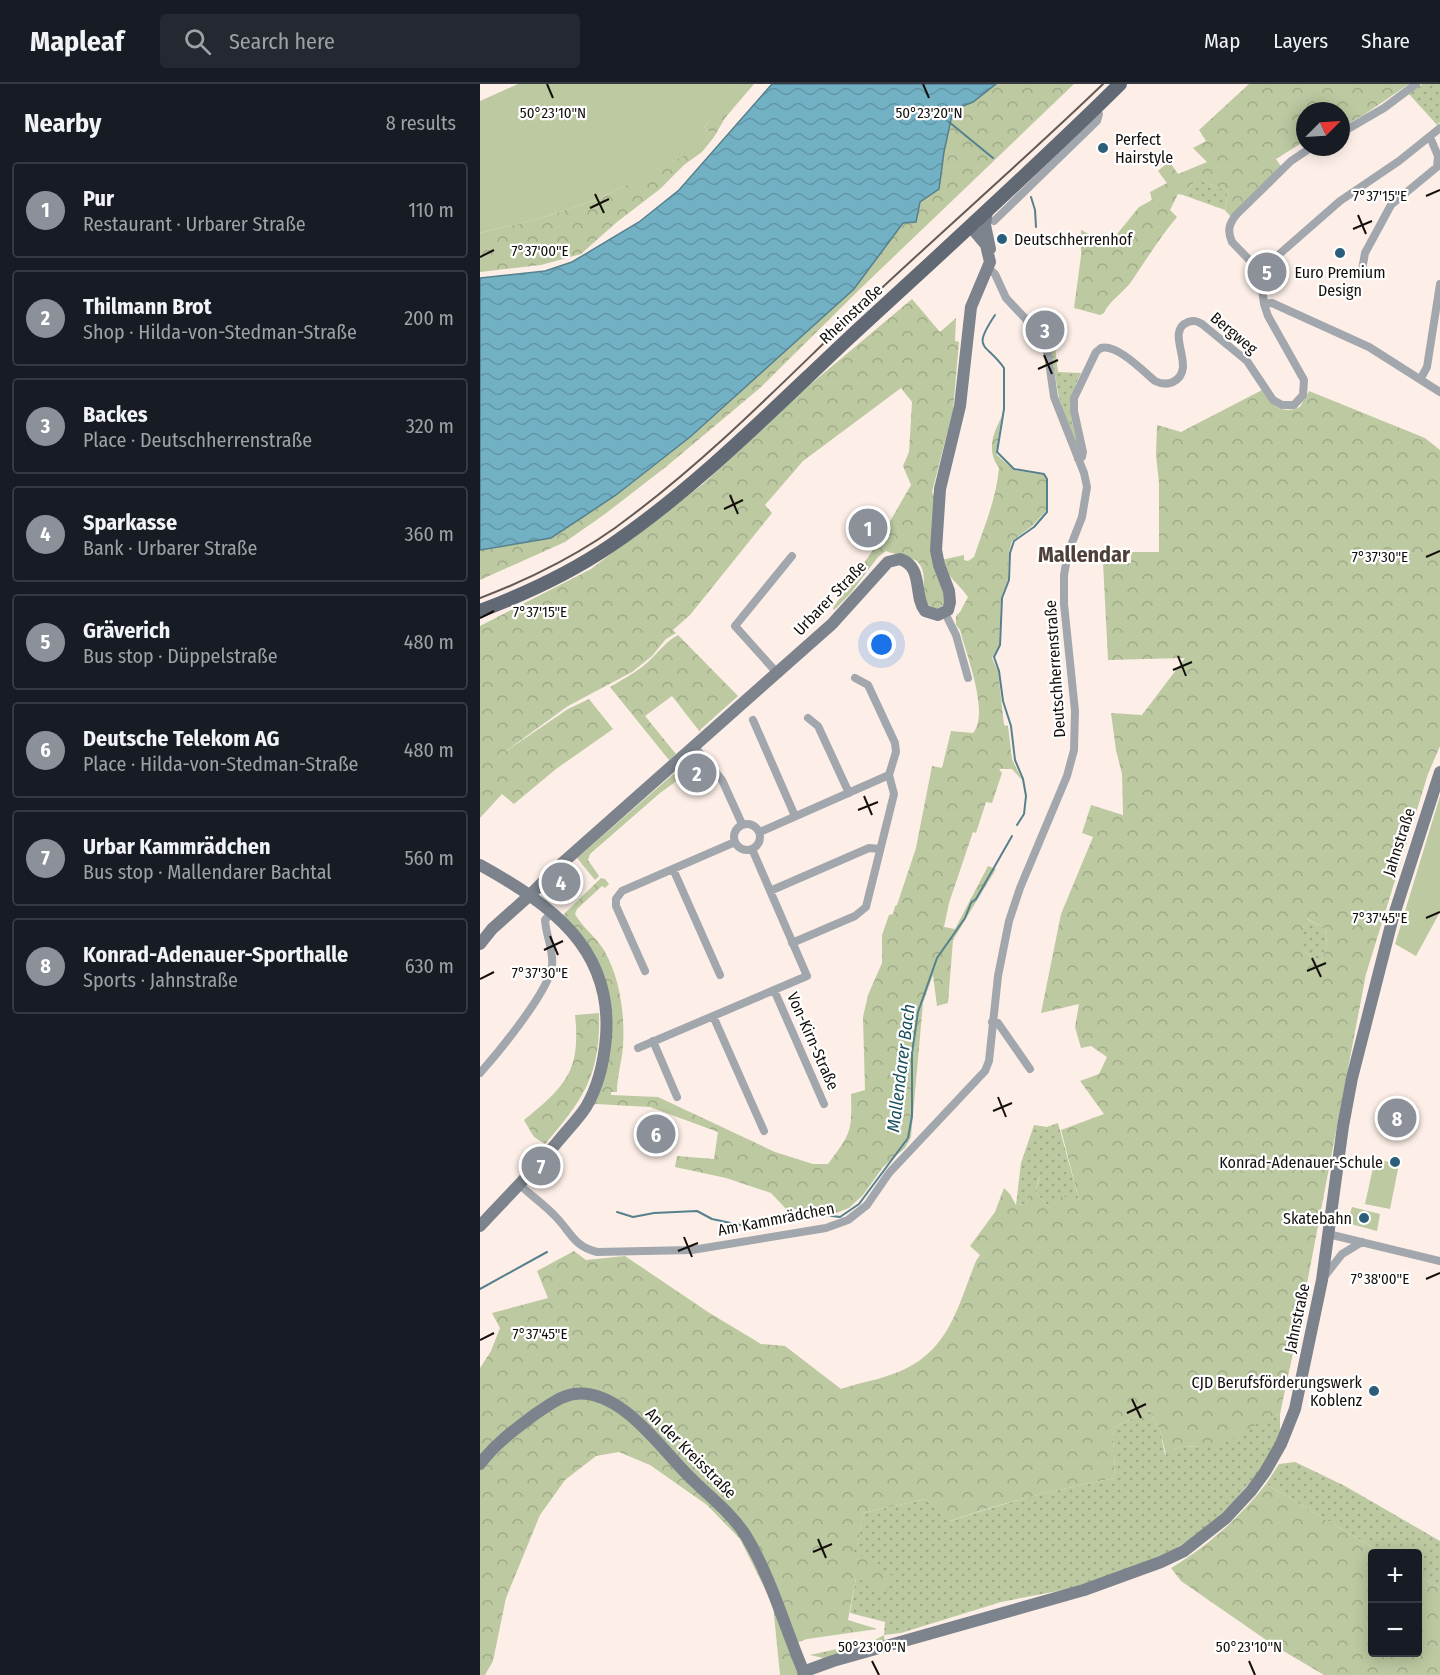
<!DOCTYPE html>
<html lang="en">
<head>
<meta charset="utf-8">
<style>
	:root { --surface:#171b24; --page:#242831; --text:#f1f3f6; --muted:#9ea1a6; --line:#363941; --accent:#8c9099 }
	body { margin:0; font-family:"Fira Sans Condensed",sans-serif; background:var(--page); color:var(--text) }
	.controls { position:absolute; right:18px; bottom:18px; display:grid; overflow:hidden; border-radius:6px; box-shadow:0 3px 15px #0003 }
	.controls button { width:54px; height:54px; display:grid; place-items:center; padding:0; border:0; border-bottom:2px solid var(--line); background:var(--surface); color:var(--text); font:30px sans-serif }
	.compass { position:absolute; left:816px; top:18px; width:54px; height:54px; border-radius:50%; background:var(--surface); box-shadow:0 3px 15px #0003; rotate:66deg }
	.you { position:absolute; left:402px; top:561px; width:21px; height:21px; margin:-15px; border:4px solid #fff; border-radius:50%; background:#1a73e8; box-shadow:0 0 0 9px #1a73e833 }
	.badge { display:grid; place-items:center; width:39px; height:39px; border-radius:50%; background:var(--accent); color:#fff; font-size:20px; font-weight:700 }
	.pin { position:absolute; translate:-50% -50%; border:3px solid #fff; box-shadow:0 2px 6px #0006 }
	.list { margin:0; padding:0; list-style:none }
	h2 { display:flex; justify-content:space-between; align-items:center; height:78px; margin:0; padding:0 24px; font-size:26px }
	h2 small { font-size:20px; font-weight:400; color:var(--muted) }
	.list li { display:grid; grid-template-columns:39px 1fr auto; gap:18px; align-items:center; box-sizing:border-box; height:96px; margin:0 12px 12px; padding:0 12px; border:2px solid var(--line); border-radius:6px }
	.list b { display:block; font-size:22px; white-space:nowrap }
	.list p { margin:0; font-size:20px; white-space:nowrap; color:var(--muted) }
	.list em { font-size:20px; font-style:normal; color:var(--muted) }
	.icon { flex:none; width:33px; height:33px; fill:none; stroke:currentColor; stroke-width:2; stroke-linecap:round; stroke-linejoin:round }
	.map { position:relative; flex:none; width:960px; height:1591px; overflow:hidden }
	header { display:flex; align-items:center; gap:36px; box-sizing:border-box; height:84px; padding:0 30px; background:var(--surface); border-bottom:2px solid var(--line) }
	header strong { font-size:28px }
	nav { display:flex; gap:33px; margin-inline-start:auto; font-size:21px }
	.search { width:420px; height:54px; background:var(--page); display:flex; align-items:center; gap:15px; box-sizing:border-box; padding:0 21px; border-radius:6px; color:var(--muted); font-size:22px }
	main { display:flex }
	aside { flex:1; background:var(--surface) }
	.map>svg:first-child { display:block }
	.grass { fill:url(#grass-dots) }
	.forest { fill:url(#forest-crowns); fill-rule:evenodd }
	.garden { fill:#bcc9a1 }
	.water { fill:url(#water-waves); stroke:#56808d; stroke-width:1.5 }
	.lines { fill:none; stroke-linecap:round; stroke-linejoin:round }
	.stream { stroke:#56808d; stroke-width:2 }
	.street { stroke:#a2a7ad; stroke-width:8 }
	.secondary { stroke:#7c838c; stroke-width:12 }
	.primary { stroke:#616974; stroke-width:14 }
	.rail { stroke:#635a55; stroke-width:2 }
	.ticks { fill:none; stroke:#150f0c; stroke-width:2 }
	.poi-dot { fill:#2a5e7a; stroke:#fff; stroke-width:2 }
	.labels { text-anchor:middle; dominant-baseline:central; stroke-width:4.5; stroke-linejoin:round; paint-order:stroke }
	.poi-label { font-size:16px; fill:#150f0c; stroke:#fff; text-anchor:end }
	.street-label { font-size:16px; fill:#150f0c; stroke:#fff }
	.water-label { font-size:18px; font-style:italic; fill:#194f5e; stroke:#fff }
	.district-label { font-size:22px; font-weight:bold; fill:#4e4038; stroke:#fff }
	.ticks-label { font-size:15px; text-anchor:middle; fill:#150f0c; stroke:#fff; stroke-width:4.5; stroke-linejoin:round; paint-order:stroke }
</style>
</head>
<body>
<header>
<strong>Mapleaf</strong>
<div class="search"><svg class="icon" aria-label="search" viewBox="0 0 24 24"><circle cx="10" cy="10" r="6"/><path d="M15 15l6 6"/></svg>Search here</div>
<nav><a>Map</a><a>Layers</a><a>Share</a></nav>
</header>
<main>
<aside>
<h2>Nearby<small>8 results</small></h2>
<ul class="list">
<li><span class="badge">1</span><div><b>Pur</b><p>Restaurant · Urbarer Straße</p></div><em>110 m</em></li>
<li><span class="badge">2</span><div><b>Thilmann Brot</b><p>Shop · Hilda-von-Stedman-Straße</p></div><em>200 m</em></li>
<li><span class="badge">3</span><div><b>Backes</b><p>Place · Deutschherrenstraße</p></div><em>320 m</em></li>
<li><span class="badge">4</span><div><b>Sparkasse</b><p>Bank · Urbarer Straße</p></div><em>360 m</em></li>
<li><span class="badge">5</span><div><b>Gräverich</b><p>Bus stop · Düppelstraße</p></div><em>480 m</em></li>
<li><span class="badge">6</span><div><b>Deutsche Telekom AG</b><p>Place · Hilda-von-Stedman-Straße</p></div><em>480 m</em></li>
<li><span class="badge">7</span><div><b>Urbar Kammrädchen</b><p>Bus stop · Mallendarer Bachtal</p></div><em>560 m</em></li>
<li><span class="badge">8</span><div><b>Konrad-Adenauer-Sporthalle</b><p>Sports · Jahnstraße</p></div><em>630 m</em></li>
</ul>
</aside>
<div class="map">
<svg width="960" height="1591" viewBox="0 0 960 1591">
	<defs>
		<pattern id="grass-dots" width="8" height="8" patternUnits="userSpaceOnUse" patternTransform="scale(1.5)"><rect width="8" height="8" fill="#bcc9a1"/><path d="M2 2h.1M6 6h.1" fill="none" stroke="#a1ab89" stroke-width="1.8" stroke-linecap="round"/></pattern>
		<pattern id="forest-crowns" width="20" height="18" patternUnits="userSpaceOnUse" patternTransform="scale(1.5)"><rect width="20" height="18" fill="#bcc9a1"/><path d="M2 6a3 3 0 1 1 6 0M12 15a3 3 0 1 1 6 0" fill="none" stroke="#a1ab89"/></pattern>
		<pattern id="water-waves" width="16" height="10" patternUnits="userSpaceOnUse" patternTransform="scale(1.5)"><rect width="16" height="10" fill="#72b0c4"/><path d="M0 5q4-4 8 0t8 0" fill="none" stroke="#6296a7"/></pattern>
	</defs>
	<rect width="100%" height="100%" fill="#fdefe7"/>
	<path class="grass" d="M942 0H960V38L957 41 929 10Z
		M715 97H722L748 107 745 126 703 111Z
		M572 236 578 288 601 289C584 323 591 332 600 367L598 368 579 314 571 268 559 243Z
		M826 835 845 844 847 860 841 878 823 867V844Z
		M578 1039 599 1116 569 1123 555 1108 560 1092 546 1120 536 1121 541 1079 554 1041 567 1043Z
		M669 1326 680 1346 685 1371 702 1362 718 1363 800 1330V1350L782 1384 748 1424 720 1449 683 1473 609 1501 521 1518 421 1549 404 1551 405 1560 343 1574 330 1571 393 1557 404 1551 405 1538 370 1529 376 1494 373 1467 377 1463 383 1429 446 1415 471 1437C524 1418 579 1405 635 1394L633 1344Z
		M815 1378 865 1402 960 1457V1504L938 1491V1470L902 1469 786 1400 799 1380Z"/>
	<path class="forest" d="M253 0H274L245 34 234 53 222 68 204 81 180 105 137 138 101 170 61 181 0 188V149L58 135 119 115 222 62 231 50 224 43 259 7Z
		M516 0H594L380 205 280 304 187 382 125 430 85 458 0 496V466L71 454 136 411 210 353 374 205 439 118 459 105 464 68 473 26 493 18Z
		M769 0H929L885 30 861 44V27H825V57L796 75 802 84 751 133 745 126 748 107 722 97H715L703 111 698 110 690 126 697 133C680 153 666 176 651 198 643 209 629 217 624 229L620 231 594 224 601 172V146L629 160 659 123 672 116 670 108 687 99 678 87 689 77 698 90 727 78 713 64 726 57 719 46Z
		M432 215 460 248 476 234 475 257 479 258 473 326 452 408 455 414 465 512C464 520 463 523 455 525 435 516 451 492 438 478 431 472 415 471 406 467L398 473 370 510 354 526 353 524 397 460 431 401 423 382 429 368 432 318 421 304 323 377 285 421 292 429 210 531 193 546 196 549 186 555 172 572 152 588 88 622 19 672 88 625 109 615 133 645 76 685 34 720 22 710 0 734V542L111 485 223 400 332 299Z
		M782 306C791 321 801 331 820 323L829 307 945 354 960 366V662L948 690 886 890 821 1231 800 1330 779 1339 744 1359 718 1363 702 1362 686 1371 680 1346 669 1326 633 1344 635 1394C579 1405 524 1418 470 1437L446 1415 383 1429 377 1464 373 1467 414 1493 407 1508 376 1494 368 1536 397 1545 327 1555 307 1562 319 1591H300L293 1521 260 1455 227 1421 170 1381 139 1368 116 1372 85 1396 60 1431 26 1514 13 1577 5 1591H0V1284L11 1267 20 1244 12 1229 68 1214 57 1187 94 1167 106 1176 145 1172 228 1228 281 1260 305 1262 361 1305C377 1299 394 1297 410 1291 468 1272 476 1227 496 1177L500 1171 490 1162 515 1128 524 1104 530 1110 536 1121 546 1120 561 1086 555 1108 569 1123 582 1112 599 1116 581 1046 624 1030 600 997 619 990 627 973 611 962 601 964 595 943 599 920 561 929 581 830 613 753 602 749 611 721 643 731 642 690 636 666 631 629 662 631 705 574 628 576 623 478 651 479V468H679V399L676 371 677 341 701 348ZM827 835 845 844 847 860 841 878 823 867V844Z
		M522 332 516 368 517 371 534 386 564 391 566 395V427L552 442 532 457 529 468 528 496 521 514 519 561 512 574 518 587 524 641 528 642 532 675 542 696 532 685H519L522 689 512 719 506 718 496 749 493 748 469 819 464 843 475 845 508 782 516 785 473 856 468 919 457 922 453 891 443 919 431 1053 425 1064 403 1083 383 1111 369 1124 351 1131 330 1124 307 1126 291 1109 246 1094 195 1083 197 1072 234 1075 238 1048 170 1023 116 1020 112 1022 120 1006 126 900C118 872 103 852 83 831L121 794 125 795 129 800 125 804 122 802 97 825 95 830C102 843 116 853 124 866 140 894 145 930 143 962 142 977 137 992 137 1008H131V1011L178 1013 295 1068 333 1080H348C371 1049 372 1048 371 1010L385 1006 383 933 388 911 402 879V851L409 831 413 830 415 822 417 821 436 764 452 682 462 684 471 647 493 649C510 629 486 570 480 546L476 541V532L480 528 488 513C479 500 466 492 461 476L484 471V476L488 477 494 473C504 443 516 416 519 384 506 366 513 350 522 332Z
		M198 551 258 612 221 645 220 648 192 612 165 632 196 670 189 676 130 603C145 594 161 586 173 573 182 564 187 557 198 551Z
		M198 686 202 693 180 709 110 770 108 776 119 792 115 796 97 774Z
		M119 929C121 990 103 1016 65 1060L54 1053 44 1036C86 1002 101 986 95 931Z
		M786 1400 902 1469 892 1470V1568H938V1491L960 1504V1591H844L795 1562 701 1497 691 1484C728 1462 759 1434 786 1400Z"/>
	<path class="garden" d="M38 0H253L260 7 224 43 231 50 223 62 119 115 58 135 0 149V17Z
		M960 712V828L936 872 915 860Z
		M895 1075 919 1080 910 1125 885 1120Z
		M872 1123 900 1130 897 1147 867 1139Z"/>
	<path class="water" d="M292 0H516L493 18 473 26 464 68 459 105 440 118 436 138 423 139 374 205 210 353 136 411 71 454 0 466V194L65 187 92 178 159 138 199 106Z"/>
	<g class="lines">
		<path class="stream" d="M469 38 513 74
			M551 113 555 126 556 143
			M515 231C491 267 506 258 524 284V325L517 368 534 385 564 390 567 395V428L554 443 534 457 530 469 529 496 522 514 520 561 514 573 519 587 523 617 531 642 535 676 543 695 546 712 544 730 537 741
			M137 1128 153 1133 174 1129 217 1127 232 1135 265 1142 277 1137 290 1138 311 1129H329L360 1133 379 1120 428 1054 432 1032V969L438 928 457 874 485 834 491 819 496 815 532 752
			M0 1205 67 1168"/>
		<path class="street" d="M861 49 904 24 936 0
			M514 137 617 37 619 30 616 24
			M882 186 885 169 911 121 957 83 958 72 950 53
			M780 187 784 220 792 219 889 263 960 308
			M780 187 860 117 919 77 960 44
			M780 187 752 158C747 147 749 140 756 131L811 77 832 63
			M941 294 947 283 960 200
			M598 375 602 373 603 368 594 327V314L616 268 621 264C637 260 662 286 675 297 681 300 686 301 693 298 719 285 683 248 708 238 714 236 717 237 722 240L767 277 793 316 802 321H814L823 311 824 296 788 232 784 220
			M465 529 476 551 488 594
			M298 590 255 542 312 472
			M328 634 338 642 369 709
			M273 636 315 732
			M214 662 242 696 262 740
			M254 753a13 13 0 1 1 26 0a13 13 0 1 1-26 0Z
			M280 748 409 691 416 668 415 659 388 601 375 594
			M193 785 240 891
			M290 807 389 764 400 765
			M312 859 375 832 386 823 414 710 409 691
			M165 887 136 822V815L142 807 255 758
			M294 906 344 1020
			M233 932 284 1047
			M512 938 518 939 550 985
			M173 957 197 1013
			M158 964 327 892 272 765
			M0 989C18 969 69 907 72 882 74 867 66 852 65 836L72 828
			M39 1100C50 1111 64 1120 75 1132 91 1148 93 1162 117 1168L212 1166 346 1144 368 1136 387 1121 409 1089 505 987 509 977 518 892 529 837 540 804 587 692 594 666 595 627 584 520V491L588 469 602 433 607 403 604 389 574 313 568 271 563 257 556 246 526 214 515 190 508 184
			M848 1150 960 1177
			M844 1193 862 1170 882 1158"/>
		<path class="secondary" d="M507 127 505 141 510 165
			M0 781C70 820 133 864 126 953 124 978 119 1001 106 1023 99 1034 89 1044 80 1055 55 1085 27 1113 0 1142
			M0 860 12 845 50 811 79 782 352 540 408 478 420 475C444 483 433 511 445 527L458 531 468 526 470 518 469 507 459 481 456 466 460 405 480 322 491 223 510 178 506 161 490 142
			M0 1380C15 1360 34 1346 54 1331 66 1323 80 1312 94 1310 138 1304 177 1359 203 1386 223 1408 250 1426 266 1452 292 1495 305 1545 325 1591
			M323 1588 353 1577 604 1506 681 1478 704 1467 746 1434 771 1407 785 1388 801 1360 815 1325 842 1196 863 1042 872 994 912 837 960 688"/>
		<path class="primary" d="M0 527C45 510 90 489 130 462 217 403 292 326 369 254 460 170 552 87 640 0"/>
		<path class="rail" d="M0 514C51 495 108 466 151 432 231 372 301 300 373 231 455 153 541 79 623 0"/>
	</g>
	<path class="ticks" d="M67 0 73 14M443 0 449 14M115 110 124 129M946 112 960 106M110 124 129 115M878 131 886 150M873 145 892 137M0 173 14 166M564 271 572 290M558 285 578 276M250 411 258 430M244 425 263 416M946 473 960 467M0 534 14 527M698 572 706 592M693 586 712 578M384 712 392 731M378 726 398 718M946 834 960 828M70 852 78 871M64 866 83 857M832 874 841 893M827 887 846 879M0 895 14 888M518 1013 526 1033M513 1027 532 1019M204 1153 212 1173M198 1167 218 1159M946 1195 960 1189M0 1256 14 1249M652 1315 661 1334M647 1329 666 1320M338 1455 346 1474M333 1468 352 1460M392 1577 399 1591M769 1577 775 1591"/>
	<g class="poi-dot">
		<circle cx="623" cy="64" r="6"/>
		<circle cx="522" cy="155" r="6"/>
		<circle cx="860" cy="169" r="6"/>
		<circle cx="915" cy="1078" r="6"/>
		<circle cx="884" cy="1134" r="6"/>
		<circle cx="894" cy="1307" r="6"/>
	</g>
	<g class="labels">
		<g class="poi-label">
			<text x="635" y="55" text-anchor="start">Perfect<tspan x="635" dy="18">Hairstyle</tspan></text>
			<text x="534" y="155" text-anchor="start">Deutschherrenhof</text>
			<text x="860" y="188" text-anchor="middle">Euro Premium<tspan x="860" dy="18">Design</tspan></text>
			<text x="903" y="1078">Konrad-Adenauer-Schule</text>
			<text x="872" y="1134">Skatebahn</text>
			<text x="882" y="1298">CJD Berufsförderungswerk<tspan x="882" dy="18">Koblenz</tspan></text>
		</g>
		<g class="street-label">
			<text transform="translate(371 230) rotate(-43)">Rheinstraße</text>
			<text transform="translate(754 249) rotate(40)">Bergweg</text>
			<text transform="translate(350 514) rotate(-46)">Urbarer Straße</text>
			<text transform="translate(575 585) rotate(-94)">Deutschherrenstraße</text>
			<text transform="translate(919 758) rotate(-72)">Jahnstraße</text>
			<text transform="translate(333 957) rotate(66)">Von-Kirn-Straße</text>
			<text transform="translate(296 1135) rotate(-11)">Am Kammrädchen</text>
			<text transform="translate(817 1234) rotate(-78)">Jahnstraße</text>
			<text transform="translate(211 1369) rotate(45)">An der Kreisstraße</text>
		</g>
		<g class="water-label">
			<text transform="translate(421 984) rotate(-83)">Mallendarer Bach</text>
		</g>
		<g class="district-label">
			<text x="604" y="470">Mallendar</text>
		</g>
	</g>
	<g class="ticks-label">
		<text x="73" y="34">50°23'10"N</text>
		<text x="449" y="34">50°23'20"N</text>
		<text x="900" y="117">7°37'15"E</text>
		<text x="60" y="172">7°37'00"E</text>
		<text x="900" y="478">7°37'30"E</text>
		<text x="60" y="533">7°37'15"E</text>
		<text x="900" y="839">7°37'45"E</text>
		<text x="60" y="894">7°37'30"E</text>
		<text x="900" y="1200">7°38'00"E</text>
		<text x="60" y="1255">7°37'45"E</text>
		<text x="392" y="1568">50°23'00"N</text>
		<text x="769" y="1568">50°23'10"N</text>
	</g>
</svg>
<div class="controls">
<button>+</button>
<button>−</button>
</div>
<svg class="compass" viewBox="-18 -18 36 36"><path d="M0-13l5 13h-10z" fill="#e53935"/><path d="M0 13l5-13h-10z" fill="#9ea1a6"/></svg>
<div class="you"></div>
<div class="pin badge" style="left:388px;top:444px">1</div>
<div class="pin badge" style="left:217px;top:689px">2</div>
<div class="pin badge" style="left:565px;top:246px">3</div>
<div class="pin badge" style="left:81px;top:798px">4</div>
<div class="pin badge" style="left:787px;top:188px">5</div>
<div class="pin badge" style="left:176px;top:1050px">6</div>
<div class="pin badge" style="left:61px;top:1082px">7</div>
<div class="pin badge" style="left:917px;top:1034px">8</div>
</div>
</main>
</body>
</html>
